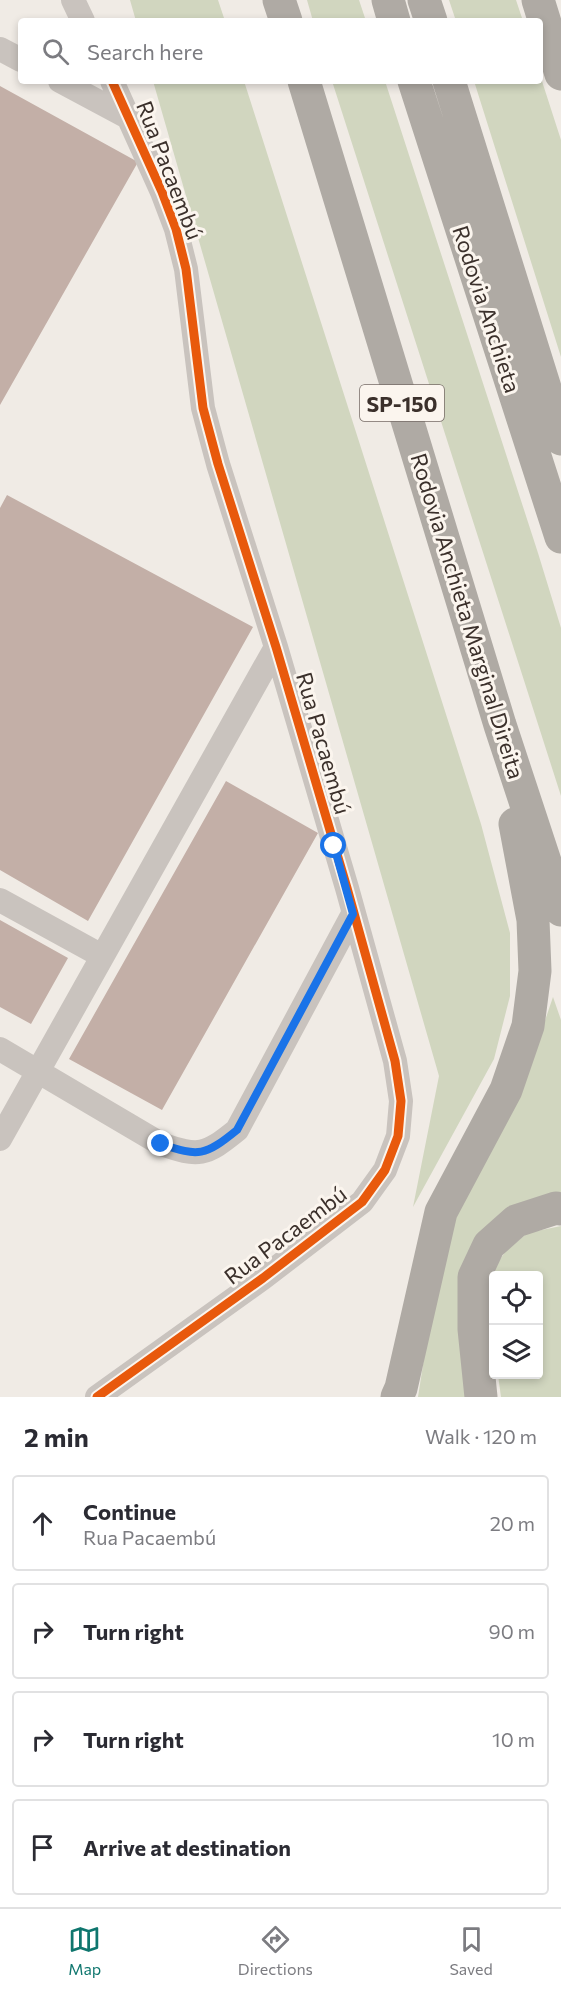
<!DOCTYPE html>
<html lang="en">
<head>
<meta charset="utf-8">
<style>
	:root { --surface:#fff; --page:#f2f2f3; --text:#2b2b33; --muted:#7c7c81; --line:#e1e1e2; --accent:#0f766e }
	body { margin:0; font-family:Commissioner,sans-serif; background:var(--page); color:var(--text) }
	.controls { position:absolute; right:18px; bottom:18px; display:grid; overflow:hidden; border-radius:6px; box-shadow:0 3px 9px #0003 }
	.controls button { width:54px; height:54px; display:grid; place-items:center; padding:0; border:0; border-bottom:2px solid var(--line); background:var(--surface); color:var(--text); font:30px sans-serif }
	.stop { position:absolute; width:18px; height:18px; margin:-14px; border:4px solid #1a73e8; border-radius:50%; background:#fff }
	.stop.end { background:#1a73e8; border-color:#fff; box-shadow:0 2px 6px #0008 }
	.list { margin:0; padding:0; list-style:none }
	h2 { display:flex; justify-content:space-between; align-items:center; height:78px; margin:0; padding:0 24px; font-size:26px }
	h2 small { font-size:20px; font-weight:400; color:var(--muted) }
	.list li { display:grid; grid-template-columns:39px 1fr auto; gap:18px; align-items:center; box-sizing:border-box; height:96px; margin:0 12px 12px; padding:0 12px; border:2px solid var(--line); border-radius:6px }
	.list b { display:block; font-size:22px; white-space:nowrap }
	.list p { margin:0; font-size:20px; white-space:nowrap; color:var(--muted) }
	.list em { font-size:20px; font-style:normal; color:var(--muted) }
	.icon { flex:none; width:33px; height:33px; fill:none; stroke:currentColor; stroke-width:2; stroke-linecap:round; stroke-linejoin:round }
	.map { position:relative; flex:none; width:561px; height:1397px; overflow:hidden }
	.search { position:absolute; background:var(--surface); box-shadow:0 3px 9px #0003; left:18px; right:18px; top:18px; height:66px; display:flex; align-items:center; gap:15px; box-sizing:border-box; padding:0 21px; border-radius:6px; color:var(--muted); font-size:22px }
	.sheet { height:510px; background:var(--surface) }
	nav { display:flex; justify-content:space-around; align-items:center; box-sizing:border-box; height:84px; border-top:2px solid var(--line); background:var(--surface); font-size:16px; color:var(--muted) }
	nav a { display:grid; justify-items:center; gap:3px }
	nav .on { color:var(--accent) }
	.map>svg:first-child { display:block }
	.green { fill:#d1d6bf }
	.building { fill:#c3afa7 }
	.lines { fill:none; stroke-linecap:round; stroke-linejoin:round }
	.minor { stroke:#c9c3be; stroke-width:24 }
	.highway { stroke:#afaaa4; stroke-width:33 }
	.cycleway-casing { stroke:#fbf5ee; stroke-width:13 }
	.cycleway { stroke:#e8590c; stroke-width:9 }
	.route { stroke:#1a73e8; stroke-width:8 }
	.labels { text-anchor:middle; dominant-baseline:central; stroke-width:6; stroke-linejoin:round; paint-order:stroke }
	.shield { fill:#fbf5ee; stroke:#756b66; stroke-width:1.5 }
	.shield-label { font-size:21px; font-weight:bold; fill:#3b302b }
	.street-label { font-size:22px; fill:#3b302b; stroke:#fbf5ee }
</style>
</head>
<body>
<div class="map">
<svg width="561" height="1397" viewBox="0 0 561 1397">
	<rect width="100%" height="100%" fill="#f0ebe5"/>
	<path class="green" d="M130 0H218L225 21H136Z
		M307 0H359L366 21H313Z
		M449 0H516L523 21H456Z
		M540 75 561 140V357L474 81H540Z
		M153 81H244L481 824 510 933V996L494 1059 413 1207 439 1076Z
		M332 81H385L538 553 561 628V796Z
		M553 997 561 1020V1199L497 1217 469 1397H418L442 1243 521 1091Z
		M561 1226V1397H501L498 1375 538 1374V1276H494L493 1339 489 1302 493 1270 505 1252 527 1233Z"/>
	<path class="building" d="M0 86 138 162 0 405Z
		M7 495 253 627 88 921 0 870V508Z
		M226 781 318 833 162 1110 69 1059Z
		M0 920 68 958 31 1024 0 1007Z"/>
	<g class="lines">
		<path class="minor" d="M73 0 83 21
			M0 49 21 60
			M60 81 131 119
			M0 900 102 956
			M0 1049 161 1144C199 1157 205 1156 237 1130L353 914
			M0 1139 276 647
			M97 1397 263 1278 362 1202 385 1170 398 1136 401 1101 395 1061 347 888 276 647 218 464 203 408 186 269 176 229 162 192 112 81"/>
		<path class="highway" d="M279 0 286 21
			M388 0 394 21
			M424 0 431 21
			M538 0 561 74
			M304 81 500 725 561 910
			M414 81 561 537
			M449 81 561 439
			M397 1397 401 1388 441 1212 506 1090 528 1026 535 971 533 920 515 824
			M481 1397 474 1329V1277L489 1245 516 1221 556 1208 561 1209"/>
		<g class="cycleway-casing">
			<path id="cycleway" d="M97 1397 263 1278 362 1202 385 1170 398 1136 401 1101 395 1061 347 888 276 647 218 464 203 408 186 269 176 229 162 192 112 81"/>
		</g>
		<use href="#cycleway" class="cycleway"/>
	</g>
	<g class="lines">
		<path class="route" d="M161 1144C199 1157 205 1156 237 1130L353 914 334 846"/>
	</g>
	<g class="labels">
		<rect class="shield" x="360" y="385" width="84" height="36" rx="4.5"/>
		<g class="shield-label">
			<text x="402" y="403">SP-150</text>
		</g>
		<g class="street-label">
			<text transform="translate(170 170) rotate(69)">Rua Pacaembú</text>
			<text transform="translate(487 309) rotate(72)">Rodovia Anchieta</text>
			<text transform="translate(468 616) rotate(73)">Rodovia Anchieta Marginal Direita</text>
			<text transform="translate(324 743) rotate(74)">Rua Pacaembú</text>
			<text transform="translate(285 1235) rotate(-37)">Rua Pacaembú</text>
		</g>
	</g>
</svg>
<div class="controls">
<button><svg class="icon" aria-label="locate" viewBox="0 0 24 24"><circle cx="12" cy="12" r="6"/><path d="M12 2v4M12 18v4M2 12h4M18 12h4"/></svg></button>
<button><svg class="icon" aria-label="layers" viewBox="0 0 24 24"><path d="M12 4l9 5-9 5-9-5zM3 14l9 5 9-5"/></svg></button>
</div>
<div class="stop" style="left:334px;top:846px"></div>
<div class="stop end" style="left:161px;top:1144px"></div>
<div class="search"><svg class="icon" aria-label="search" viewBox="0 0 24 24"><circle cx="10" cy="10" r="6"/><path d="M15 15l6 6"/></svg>Search here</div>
</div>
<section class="sheet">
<h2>2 min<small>Walk · 120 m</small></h2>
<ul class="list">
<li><svg class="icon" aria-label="ahead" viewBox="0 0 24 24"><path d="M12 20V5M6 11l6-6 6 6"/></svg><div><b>Continue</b><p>Rua Pacaembú</p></div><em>20 m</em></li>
<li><svg class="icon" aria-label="right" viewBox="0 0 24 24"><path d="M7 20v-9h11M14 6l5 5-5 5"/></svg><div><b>Turn right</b></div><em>90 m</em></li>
<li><svg class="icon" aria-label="right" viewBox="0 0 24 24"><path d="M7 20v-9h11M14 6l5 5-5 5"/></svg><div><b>Turn right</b></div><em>10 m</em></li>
<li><svg class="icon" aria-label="arrive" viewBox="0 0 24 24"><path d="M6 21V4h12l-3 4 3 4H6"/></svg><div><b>Arrive at destination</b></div></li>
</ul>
</section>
<nav>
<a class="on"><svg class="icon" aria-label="map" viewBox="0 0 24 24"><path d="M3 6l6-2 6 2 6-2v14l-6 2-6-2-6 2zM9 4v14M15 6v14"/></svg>Map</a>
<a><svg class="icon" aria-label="directions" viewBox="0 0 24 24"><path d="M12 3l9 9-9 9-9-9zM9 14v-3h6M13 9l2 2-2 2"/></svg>Directions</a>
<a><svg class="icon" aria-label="saved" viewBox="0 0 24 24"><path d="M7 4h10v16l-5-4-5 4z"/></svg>Saved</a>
</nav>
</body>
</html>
